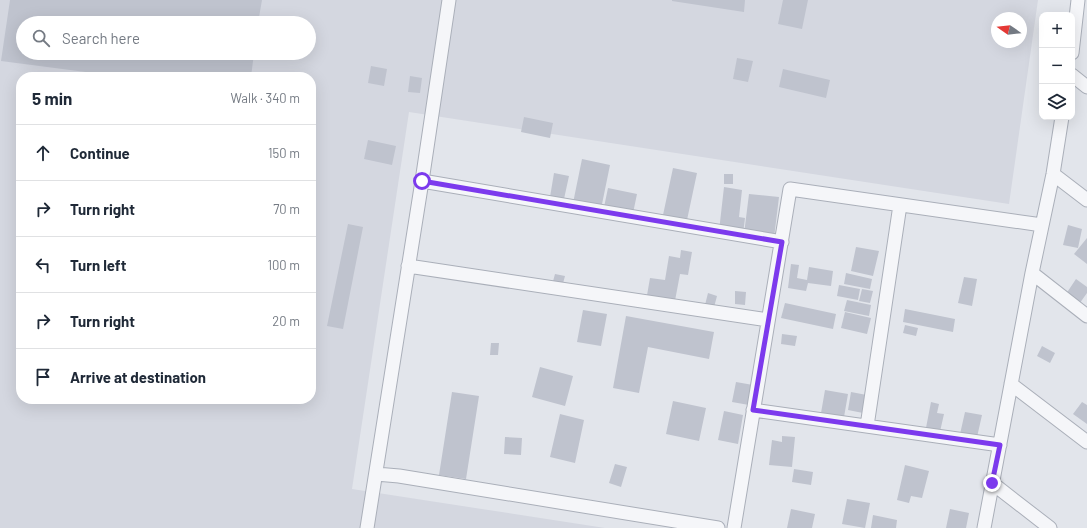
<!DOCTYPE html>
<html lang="en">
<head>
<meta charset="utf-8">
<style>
	:root { --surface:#fff; --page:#f2f2f3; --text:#1f2937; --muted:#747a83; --line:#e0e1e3 }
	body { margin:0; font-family:Barlow,sans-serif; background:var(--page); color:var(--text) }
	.controls { position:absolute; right:12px; top:12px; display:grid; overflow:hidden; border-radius:8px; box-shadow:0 4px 16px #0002 }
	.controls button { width:36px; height:36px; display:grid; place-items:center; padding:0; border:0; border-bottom:1px solid var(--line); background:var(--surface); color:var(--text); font:20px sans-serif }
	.compass { position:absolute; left:991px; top:12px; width:36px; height:36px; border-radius:50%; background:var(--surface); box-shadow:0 4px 16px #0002; rotate:284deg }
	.stop { position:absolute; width:12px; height:12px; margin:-9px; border:3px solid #7c3aed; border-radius:50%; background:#fff }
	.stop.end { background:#7c3aed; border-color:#fff; box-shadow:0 1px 4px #0008 }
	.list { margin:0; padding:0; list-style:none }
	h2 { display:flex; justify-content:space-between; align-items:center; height:52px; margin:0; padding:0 16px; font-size:17px }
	h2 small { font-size:13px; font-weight:400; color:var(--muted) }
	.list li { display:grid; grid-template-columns:26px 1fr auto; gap:12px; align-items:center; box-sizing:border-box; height:56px; padding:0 16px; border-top:1px solid var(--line) }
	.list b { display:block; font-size:15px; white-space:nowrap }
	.list em { font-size:13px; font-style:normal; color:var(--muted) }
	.icon { flex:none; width:22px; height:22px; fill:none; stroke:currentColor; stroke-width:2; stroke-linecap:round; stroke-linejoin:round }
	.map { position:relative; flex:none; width:1087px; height:528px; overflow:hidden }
	.search { position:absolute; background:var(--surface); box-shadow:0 4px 16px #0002; left:16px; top:16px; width:300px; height:44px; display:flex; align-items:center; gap:10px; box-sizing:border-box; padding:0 14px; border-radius:22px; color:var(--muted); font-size:15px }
	.panel { position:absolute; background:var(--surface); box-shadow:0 4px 16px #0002; left:16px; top:72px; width:300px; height:332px; border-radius:16px }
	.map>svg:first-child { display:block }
	.built { fill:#d4d7e0; fill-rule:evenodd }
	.building { fill:#bfc3ce }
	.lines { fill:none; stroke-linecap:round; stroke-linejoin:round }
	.minor-casing { stroke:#aaafb9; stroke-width:15 }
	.minor { stroke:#f5f6f9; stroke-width:13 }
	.route { stroke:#7c3aed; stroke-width:5 }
</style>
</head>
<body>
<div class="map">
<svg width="1087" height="528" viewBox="0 0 1087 528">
	<rect width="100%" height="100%" fill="#e2e5eb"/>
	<path class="built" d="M0 0H1038L1009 204 409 112 352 489 605 528H0ZM997 18H1021V42H997ZM23 23H309V53H23ZM21 77H311V399H21Z"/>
	<path class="building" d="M10 0H262L258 23H23V53H254L251 77H124L1 61Z
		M672 0H745L744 12 672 1Z
		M783 0H808L802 29 778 24Z
		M737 58 753 61 748 82 733 79Z
		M371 66 387 69 384 86 368 83Z
		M783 69 830 80 826 98 779 87Z
		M410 76 422 78 420 93 408 92Z
		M524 117 553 123 550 138 521 132Z
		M368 140 396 146 392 165 364 159Z
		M582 159 610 165 601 209 573 203Z
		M673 168 697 173 687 220 663 215Z
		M554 173 569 176 564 199 550 197Z
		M724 174H733V184H724Z
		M724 187 742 190 739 217 745 218 743 234 719 231Z
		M608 188 637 194 632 218 603 212Z
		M749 194 779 197 774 238 744 234Z
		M348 224 363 227 343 329 327 326Z
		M1068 225 1082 229 1078 248 1063 245Z
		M1087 238V264L1074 254Z
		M856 247 879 251 873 276 851 271Z
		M681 250 692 252 688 275 680 274 674 306 646 301 650 278 665 280 669 256 680 258Z
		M791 264 799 265 797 278 807 280 809 267 833 271 831 286 808 283 806 291 788 288Z
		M846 273 872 279 870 289 844 284Z
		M555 274 565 276 562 287 552 285Z
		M964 277 977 279 972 306 958 303Z
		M1076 279 1087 287V293L1077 307 1064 297Z
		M839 285 860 289 858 300 837 296Z
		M862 289 873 291 870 303 859 301Z
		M735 291 746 292 745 305 735 304Z
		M708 293 717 296 713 311 704 309Z
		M847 300 871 305 869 316 844 311Z
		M785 303 836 314 833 329 781 318Z
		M905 309 955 319 953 332 903 322Z
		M583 310 607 314 601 346 577 342Z
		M845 312 871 318 867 334 841 328Z
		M626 316 714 332 709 359 648 347 639 393 613 388Z
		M905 325 918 328 916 336 903 333Z
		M782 334 797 336 795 346 781 344Z
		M491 343H499L498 355H490Z
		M1042 346 1055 353 1050 363 1037 356Z
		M540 367 573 376 565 406 532 397Z
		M736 382 753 385 749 405 732 402Z
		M825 390 848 394 844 417 821 413Z
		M452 392 479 396 466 479 439 475Z
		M851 392 872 396 868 414 848 410Z
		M673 401 706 408 699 441 666 434Z
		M931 402 939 404 937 413 944 414 939 436 925 433Z
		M1082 402 1087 405V424L1073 414Z
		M724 411 743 415 738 444 718 440Z
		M965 412 982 415 975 446 958 443Z
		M560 414 584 420 575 463 550 457Z
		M782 436 795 437 792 467 769 465 772 440 782 442Z
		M505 437 522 438 521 455 504 454Z
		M615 464 627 467 621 487 609 483Z
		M905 465 929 471 922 498 911 496 909 503 897 500Z
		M794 469 813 472 811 485 792 482Z
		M847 499 870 503 865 528 842 524Z
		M791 509 815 514 812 528H787Z
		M950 509 969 513 966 528H946Z
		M873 515 897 520 896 528H871Z"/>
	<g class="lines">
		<g class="minor-casing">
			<path id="minor" d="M1072 53 1078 0
				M1072 75 1087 87
				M1053 174 1087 200
				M422 181 782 242
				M408 266 768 320
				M1032 273 1087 316
				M1011 384 1087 442
				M753 410 1000 445
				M867 426 900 205
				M376 474 399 476 718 528
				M992 483 1050 528
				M367 528 422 181 449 0
				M734 528 790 189 1042 225
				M984 528 1032 273 1053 174 1062 117"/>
		</g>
		<use href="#minor" class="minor"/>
	</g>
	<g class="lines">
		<path class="route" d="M422 181 782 242 753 410 1000 445 992 483"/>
	</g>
</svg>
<div class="controls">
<button>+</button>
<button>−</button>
<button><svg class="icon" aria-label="layers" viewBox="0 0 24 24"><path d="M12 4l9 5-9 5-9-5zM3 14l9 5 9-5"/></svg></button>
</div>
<svg class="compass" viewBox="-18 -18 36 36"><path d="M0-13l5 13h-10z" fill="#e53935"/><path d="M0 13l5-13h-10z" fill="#747a83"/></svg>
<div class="stop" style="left:422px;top:181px"></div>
<div class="stop end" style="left:992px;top:483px"></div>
<div class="search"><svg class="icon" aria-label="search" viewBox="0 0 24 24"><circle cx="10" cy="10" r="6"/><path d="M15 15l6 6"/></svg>Search here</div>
<section class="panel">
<h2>5 min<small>Walk · 340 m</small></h2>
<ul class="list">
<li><svg class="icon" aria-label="ahead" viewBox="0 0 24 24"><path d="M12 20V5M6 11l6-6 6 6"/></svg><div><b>Continue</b></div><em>150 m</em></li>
<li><svg class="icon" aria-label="right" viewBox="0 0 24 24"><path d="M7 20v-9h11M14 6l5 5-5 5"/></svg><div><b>Turn right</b></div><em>70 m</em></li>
<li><svg class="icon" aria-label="left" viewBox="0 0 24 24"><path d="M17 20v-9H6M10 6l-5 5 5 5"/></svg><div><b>Turn left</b></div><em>100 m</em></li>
<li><svg class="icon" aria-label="right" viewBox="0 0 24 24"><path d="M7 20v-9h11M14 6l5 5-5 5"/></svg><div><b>Turn right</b></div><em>20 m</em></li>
<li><svg class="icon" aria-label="arrive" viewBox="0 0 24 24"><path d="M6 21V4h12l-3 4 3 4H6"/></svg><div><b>Arrive at destination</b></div></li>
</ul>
</section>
</div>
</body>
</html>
